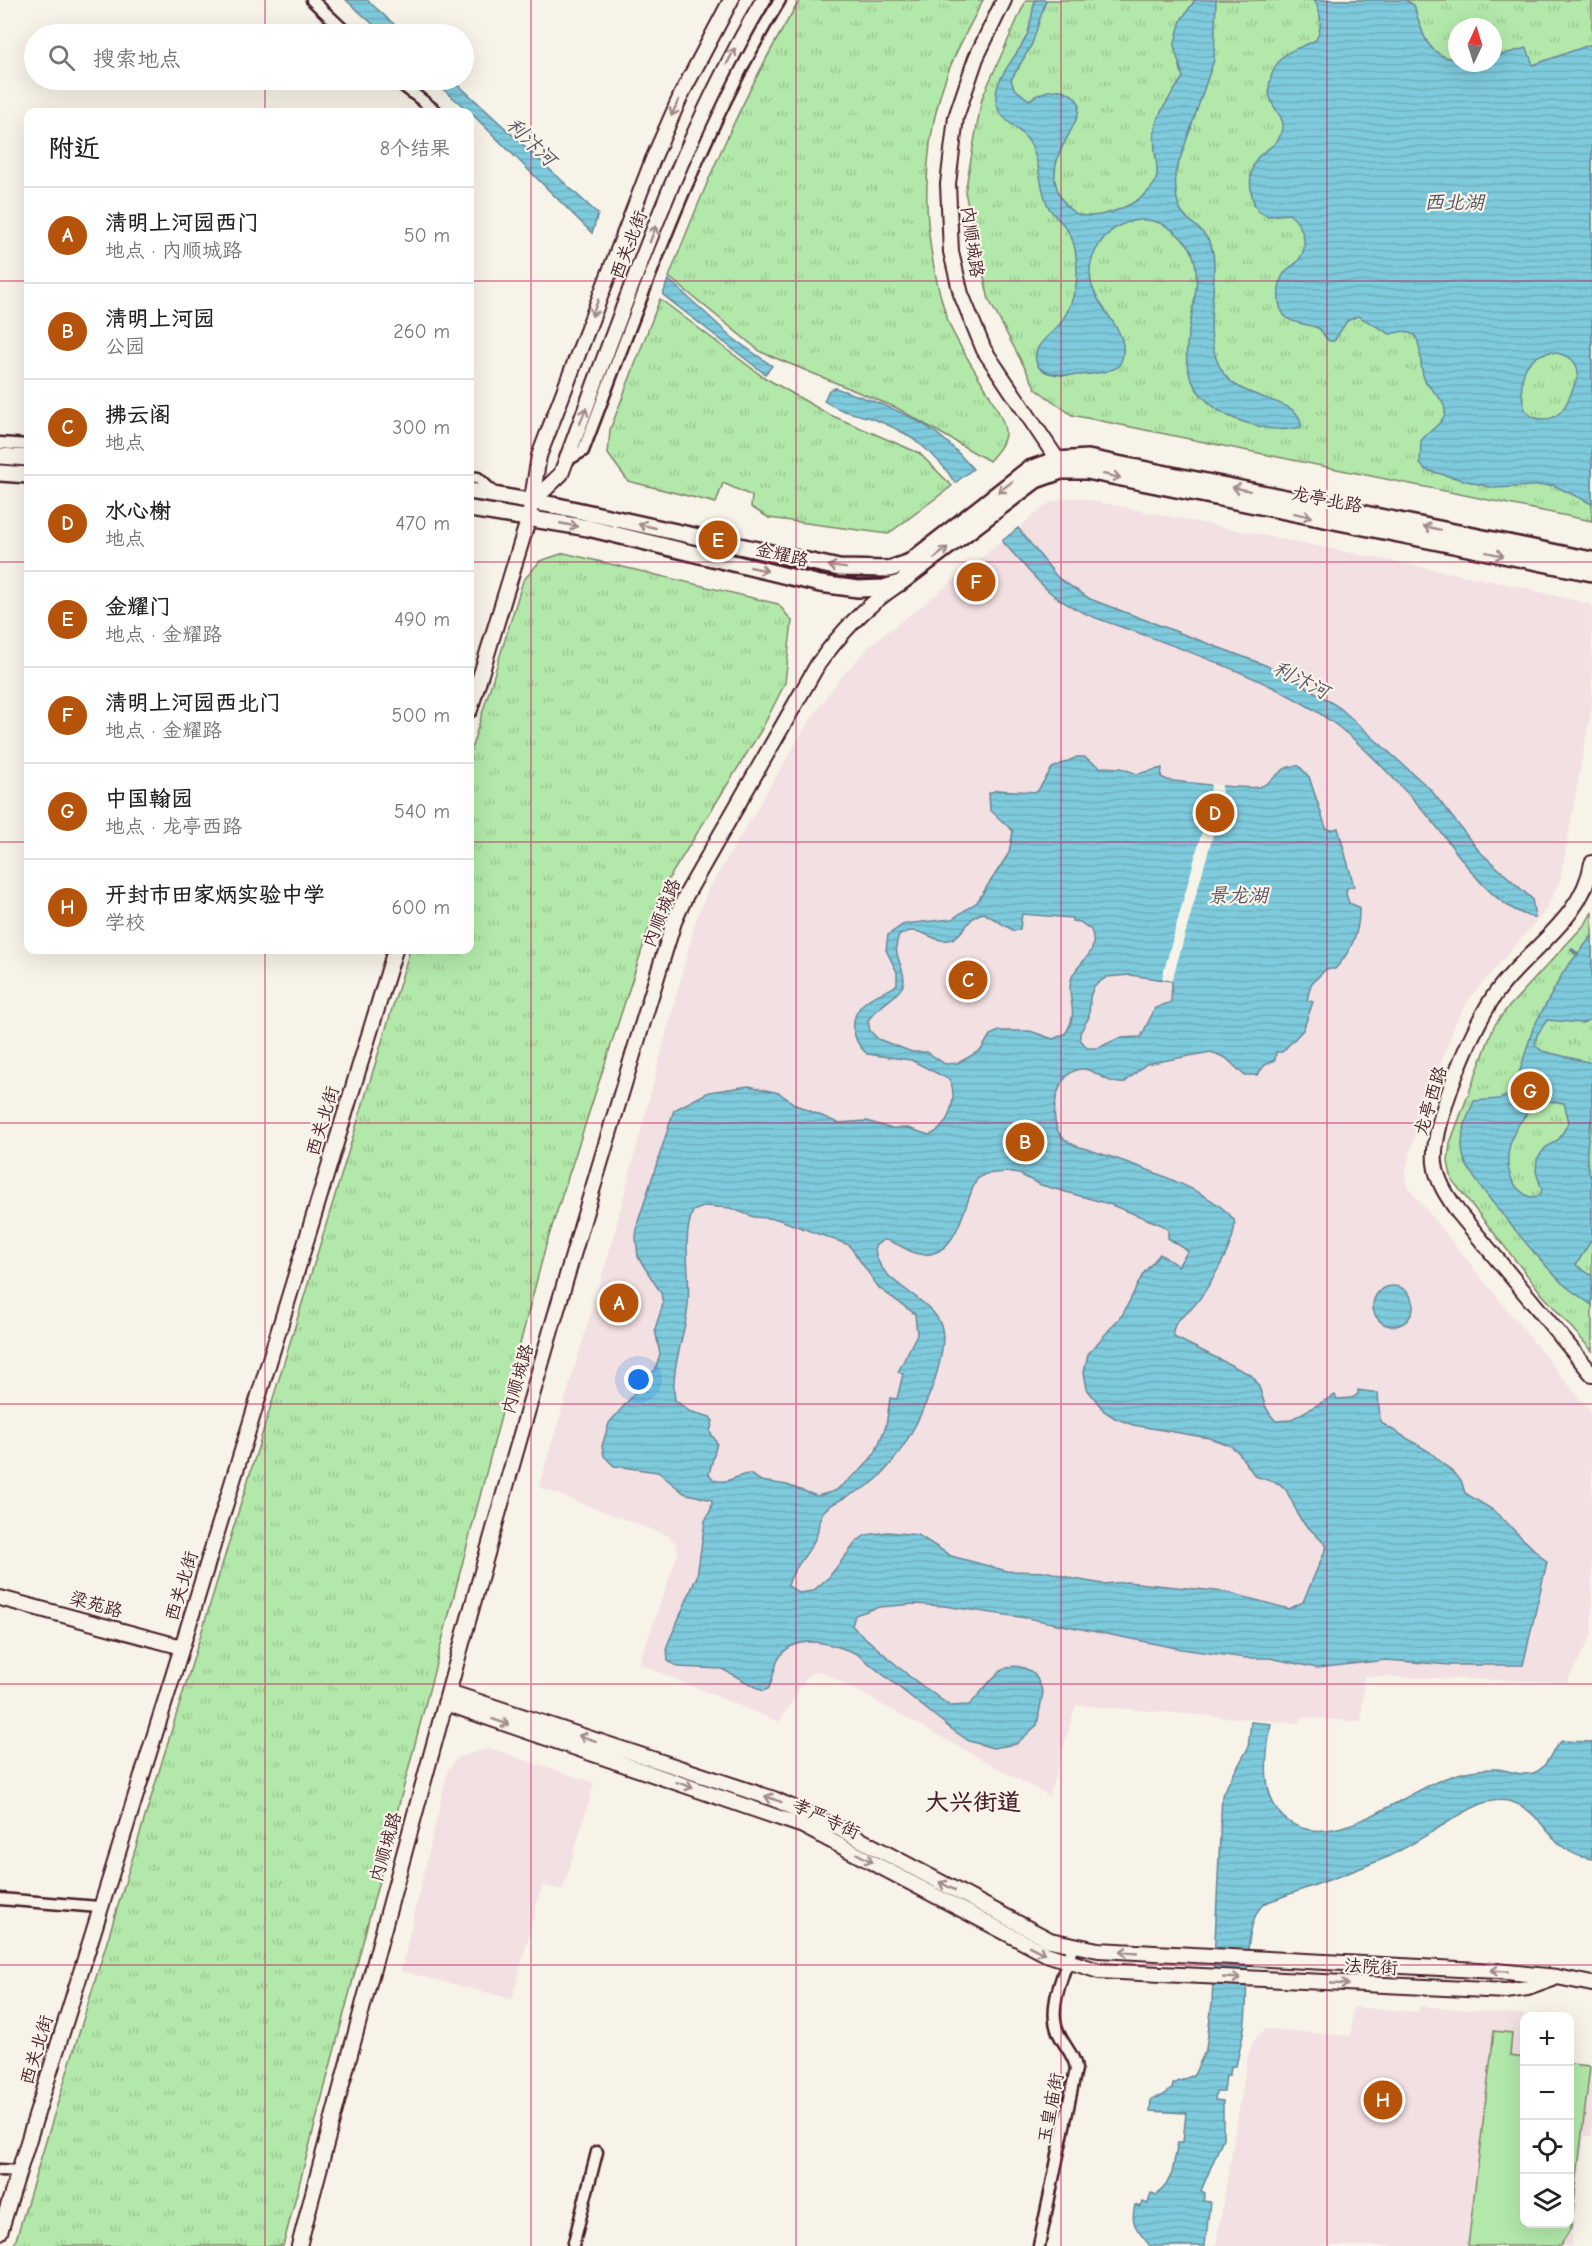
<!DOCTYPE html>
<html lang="zh">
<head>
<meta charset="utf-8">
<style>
	:root { --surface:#fff; --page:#f6f6f6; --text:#222; --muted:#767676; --line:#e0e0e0; --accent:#b45309 }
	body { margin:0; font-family:"Comic Neue","LXGW WenKai TC",sans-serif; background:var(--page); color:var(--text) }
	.controls { position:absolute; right:18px; bottom:18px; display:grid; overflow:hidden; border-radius:12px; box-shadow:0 6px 24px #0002 }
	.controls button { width:54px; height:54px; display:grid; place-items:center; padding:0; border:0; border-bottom:2px solid var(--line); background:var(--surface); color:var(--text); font:30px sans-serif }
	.compass { position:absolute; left:1448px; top:18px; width:54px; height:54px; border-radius:50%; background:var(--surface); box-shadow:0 6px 24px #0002; rotate:4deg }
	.you { position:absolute; left:639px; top:1380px; width:21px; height:21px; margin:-15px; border:4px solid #fff; border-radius:50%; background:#1a73e8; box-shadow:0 0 0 9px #1a73e833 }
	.badge { display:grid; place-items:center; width:39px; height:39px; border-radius:50%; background:var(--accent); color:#fff; font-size:20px; font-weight:700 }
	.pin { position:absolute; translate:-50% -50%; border:3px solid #fff; box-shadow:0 2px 6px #0006 }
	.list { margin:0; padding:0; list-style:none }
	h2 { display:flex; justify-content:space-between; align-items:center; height:78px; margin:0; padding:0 24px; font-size:26px }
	h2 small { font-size:20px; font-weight:400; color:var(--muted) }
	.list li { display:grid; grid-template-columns:39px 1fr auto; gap:18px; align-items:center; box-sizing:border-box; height:96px; padding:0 24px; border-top:2px solid var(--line) }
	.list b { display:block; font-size:22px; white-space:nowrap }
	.list p { margin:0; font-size:20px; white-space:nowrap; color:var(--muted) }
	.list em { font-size:20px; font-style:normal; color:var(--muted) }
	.icon { flex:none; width:33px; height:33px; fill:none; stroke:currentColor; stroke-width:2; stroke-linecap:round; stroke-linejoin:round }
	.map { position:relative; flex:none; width:1592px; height:2246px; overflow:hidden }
	.search { position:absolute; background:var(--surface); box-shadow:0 6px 24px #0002; left:24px; top:24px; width:450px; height:66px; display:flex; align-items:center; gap:15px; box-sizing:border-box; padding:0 21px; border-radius:33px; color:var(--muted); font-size:22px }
	.panel { position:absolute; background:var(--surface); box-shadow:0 6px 24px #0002; left:24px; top:108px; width:450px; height:846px; border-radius:12px }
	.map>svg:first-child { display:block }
	.built { fill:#f2e0e2 }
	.grass { fill:#b2e8aa; stroke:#7e846a; stroke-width:1.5 }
	.park { fill:url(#park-tufts); stroke:#7e846a; stroke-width:1.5; fill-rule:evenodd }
	.water { fill:url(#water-rules); stroke:#698696; stroke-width:1.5; fill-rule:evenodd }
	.pier { fill:#f7f3e8 }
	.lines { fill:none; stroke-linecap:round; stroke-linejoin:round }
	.stream { stroke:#698696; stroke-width:4 }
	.minor-casing { stroke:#4a1f2b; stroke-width:15 }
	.tertiary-casing { stroke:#4a1f2b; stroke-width:18 }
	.secondary-casing { stroke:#4a1f2b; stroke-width:20 }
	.minor { stroke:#f7f3e8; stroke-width:10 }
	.tertiary { stroke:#f7f3e8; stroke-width:14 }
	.secondary { stroke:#f7f3e8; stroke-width:15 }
	.oneway { stroke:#a0898a }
	.grid { fill:none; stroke:#c2185b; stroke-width:1.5; stroke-opacity:0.55 }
	.labels { text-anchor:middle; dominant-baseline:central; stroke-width:4.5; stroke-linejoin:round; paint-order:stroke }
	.street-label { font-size:18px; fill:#4a1f2b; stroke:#f7f3e8 }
	.water-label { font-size:20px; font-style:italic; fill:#5a5360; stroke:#f7f3e8 }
	.district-label { font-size:24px; font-weight:bold; fill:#4a1f2b; stroke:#f7f3e8 }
</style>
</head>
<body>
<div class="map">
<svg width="1592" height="2246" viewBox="0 0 1592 2246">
	<defs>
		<pattern id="park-tufts" width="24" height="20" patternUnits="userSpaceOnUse" patternTransform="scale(1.5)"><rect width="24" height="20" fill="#b2e8aa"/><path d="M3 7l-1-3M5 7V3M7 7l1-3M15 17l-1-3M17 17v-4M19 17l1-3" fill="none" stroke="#9bc792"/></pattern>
		<pattern id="water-rules" width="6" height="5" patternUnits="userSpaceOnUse" patternTransform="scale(1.5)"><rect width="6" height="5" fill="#7ecbdd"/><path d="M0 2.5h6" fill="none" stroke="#6eaebe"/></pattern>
	</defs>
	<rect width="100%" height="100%" fill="#f7f3e8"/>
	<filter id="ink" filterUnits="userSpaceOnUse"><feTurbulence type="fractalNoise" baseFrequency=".0167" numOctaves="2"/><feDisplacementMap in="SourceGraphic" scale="12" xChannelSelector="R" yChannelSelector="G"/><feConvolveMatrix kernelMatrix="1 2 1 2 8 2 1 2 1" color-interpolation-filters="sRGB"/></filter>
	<g filter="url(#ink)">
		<path class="built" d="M1073 497 1516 586 1592 605V705L1560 880 1546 910 1470 997 1456 1022 1416 1130 1405 1172 1407 1186 1592 1414V1634L1567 1682 1364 1676 1361 1722 1302 1717 1297 1723 1076 1705 1049 1796 821 1671 809 1674 779 1722 639 1664 678 1553 677 1545 669 1536 539 1487 612 1242 695 924 707 892 810 720 841 677 873 643 947 586 1041 509 1051 502Z
			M489 1748 594 1783 563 1890 542 1885 512 1999 401 1971 448 1770 457 1758Z
			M1421 2006 1528 2015 1524 2016V2224H1570V2063L1592 2065V2136H1584L1571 2246H1216L1248 2056 1254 2040 1266 2029 1351 2036 1353 2007 1417 2012Z"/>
		<path class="grass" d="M1494 2031 1512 2033 1510 2056 1524 2058V2224H1570V2064L1590 2066 1571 2228 1560 2246H1468Z"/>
		<path class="park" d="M800 0H983C967 31 949 63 940 96 919 169 924 249 948 321 956 347 1008 415 1005 434 1004 445 996 453 989 461L897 408 761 352 669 277C706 182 746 87 800 0Z
			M1026 0H1592V521L1072 415 1036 389 989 300 965 192 982 98ZM1457 27H1493V63H1457Z
			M660 299 762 376 828 414 919 453 952 486 888 534 769 518 751 507 752 496 723 483 716 503 628 481 608 454 610 430Z
			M564 553 778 604 792 621 785 683 762 729 661 891 546 1245 283 2246H14L410 950H470V753L523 581 540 561Z
			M1592 912V1351L1542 1294 1452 1180 1448 1162 1450 1143 1494 1026 1505 1011 1586 923Z"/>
		<path class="water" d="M346 0H367L405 34H384Z
			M1035 0H1046L1032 44 1011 80 1014 88 1029 100C1046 89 1066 83 1079 103 1081 127 1052 148 1055 180 1057 193 1065 208 1077 214 1098 223 1155 200 1157 175 1158 160 1152 145 1155 129 1158 111 1174 92 1183 77L1174 46 1181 20 1195 0H1216L1214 60 1175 174C1176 186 1175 205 1183 214 1195 227 1210 234 1213 253 1219 292 1199 337 1224 374 1245 403 1303 397 1301 427 1280 433 1258 427 1238 420 1223 415 1212 407 1201 395 1164 351 1212 297 1191 250 1188 243 1181 238 1176 233 1149 210 1112 219 1096 250 1069 301 1141 323 1119 366 1108 375 1047 381 1038 366 1028 348 1050 336 1059 325 1070 311 1078 287 1077 269 1076 251 1075 238 1062 223 1057 218 1051 213 1048 206 1039 186 1041 165 1031 145 1022 127 998 122 996 100 994 77 1019 55 1027 35 1031 24 1032 12 1035 0Z
			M1314 0H1405L1414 5C1422 31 1425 56 1457 60V63H1493V57L1527 48 1533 65 1592 44V504L1553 485 1493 488 1426 470 1420 464 1421 441C1427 431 1443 425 1445 413 1446 399 1431 391 1425 381 1418 366 1424 351 1415 335L1404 331 1390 334 1358 316 1347 321 1334 341H1329C1323 337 1324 331 1318 328 1309 324 1294 324 1287 318 1275 309 1277 280 1286 271 1289 267 1294 266 1297 262 1311 247 1303 225 1289 214L1267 216 1258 211C1249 197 1247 170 1258 157 1266 149 1277 145 1281 134 1288 120 1275 112 1271 100 1265 85 1274 63 1286 54 1294 48 1307 45 1316 40 1322 27 1322 13 1314 0ZM1550 352C1565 354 1579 359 1578 376 1571 392 1565 420 1544 419 1534 419 1529 416 1524 408 1519 382 1520 358 1550 352Z
			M432 80H453L598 214 592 233 470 112Z
			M668 279 734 339 772 366 765 374 663 295Z
			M835 388C874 401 916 414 947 442 956 450 965 460 973 469L955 483C938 455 911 434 881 422 862 414 841 413 824 401L829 390Z
			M1018 528 1058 578 1090 599 1265 665 1301 683 1340 708 1430 789 1479 851 1532 899 1535 918C1486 906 1455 846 1423 810 1395 780 1365 746 1332 722 1283 686 1204 657 1147 636 1115 624 1080 616 1052 594 1034 579 1018 558 1002 541Z
			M1077 757H1084L1100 767 1121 768 1137 774 1162 768 1161 777 1170 781C1191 782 1241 790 1259 787 1275 783 1281 763 1299 766L1309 777 1326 828 1331 830 1338 828 1354 886 1347 888 1346 894 1349 903 1359 907C1360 931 1351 952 1335 969H1326L1311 984 1307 1000 1313 1002 1303 1030 1282 1052H1276L1275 1060 1265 1065 1257 1075H1244L1226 1058 1211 1052 1146 1064 1124 1083C1104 1085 1093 1064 1076 1070 1056 1077 1049 1117 1059 1133 1063 1139 1068 1142 1074 1145 1114 1158 1209 1186 1234 1220 1239 1239 1206 1292 1193 1307 1188 1313 1180 1317 1176 1323 1173 1328 1173 1331 1174 1337L1251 1375C1264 1386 1260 1407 1276 1421L1290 1420 1335 1395 1337 1399 1352 1398 1358 1394V1390L1378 1393 1380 1419 1383 1424 1430 1452 1461 1480 1465 1493 1493 1510 1547 1562 1523 1665H1450L1386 1660 1317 1668 1270 1658H1246L1181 1649 1027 1618 944 1606 915 1604 879 1607 855 1615 852 1626 909 1676 950 1706 969 1705C989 1687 1002 1650 1035 1674L1043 1692 1037 1725 1016 1744 993 1748 969 1741 950 1728 857 1654C834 1644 796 1631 779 1658 773 1668 774 1680 768 1689L763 1691 722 1669 678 1667 668 1661 667 1646 697 1576 705 1521 711 1509 712 1500 684 1493 658 1472 614 1466 604 1456 602 1446 609 1423 655 1370 660 1354 655 1329 663 1304 661 1293 638 1257 636 1237 638 1222 674 1110 709 1092 749 1086 779 1093 796 1105 838 1123 867 1121 889 1128H908L929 1135C949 1129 958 1098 950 1080L911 1060 867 1054C850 1039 848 1014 868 1000 877 993 890 992 897 984V972L886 950 888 935 904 924 952 919 977 902 1009 853 1013 831 990 810 989 793 997 790 1037 792 1052 768ZM984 913 1014 931 1020 929 1022 914 1072 918V921L1080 922 1091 930C1101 956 1076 961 1071 980 1066 1003 1081 1009 1065 1034L1053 1039 1030 1031H999L990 1035 981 1050 969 1057 958 1063 945 1064 927 1052H912L878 1039 870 1031 868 1021C876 1006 894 1001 902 987 910 974 889 953 899 936 920 921 933 946 952 939 966 933 968 915 984 913ZM1130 975 1172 981 1171 1002 1155 1008 1141 1037 1119 1038 1098 1048H1087L1080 1039V1033L1089 1017 1090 997 1094 986 1107 977ZM1006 1172 1019 1174 1041 1185 1109 1204 1162 1225 1168 1230V1238L1188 1251 1178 1266 1160 1254 1143 1274 1123 1314 1088 1354 1084 1372 1087 1389 1104 1411 1115 1418 1133 1425 1209 1438 1229 1445 1238 1452 1255 1476 1280 1484 1286 1490 1301 1520 1327 1546 1303 1602 1289 1609 1226 1592 1127 1582 1103 1584 1074 1579 1049 1572 1007 1571 951 1556 918 1535 888 1532 866 1535 857 1541 829 1577 813 1591 799 1593 788 1586C791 1570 808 1555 815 1539 820 1530 817 1517 825 1510 839 1497 861 1493 876 1480 908 1450 941 1382 943 1338 944 1296 874 1288 875 1246L884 1240C897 1241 906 1252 919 1254 959 1260 963 1203 977 1179L985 1174ZM706 1206 730 1208 754 1217 777 1219 849 1245 879 1288 915 1314 917 1334 898 1372 903 1374 897 1399 890 1398 886 1426 875 1453 863 1468 835 1491 817 1496 787 1485 761 1481 750 1474C737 1474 728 1485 714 1480L709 1474 717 1443 710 1432 713 1421 710 1417 689 1411 675 1400C670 1371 683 1341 687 1313 693 1280 680 1243 693 1211Z
			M1592 936V1019L1582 1023 1547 1020 1537 1035 1535 1045 1542 1051 1592 1063C1592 1080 1592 1099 1592 1115 1589 1136 1582 1159 1592 1180V1239L1576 1265 1592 1276V1305C1582 1298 1571 1291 1562 1283 1541 1261 1473 1184 1464 1159 1458 1140 1466 1118 1474 1101L1499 1099 1509 1095 1515 1087 1533 1028 1564 971ZM1546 1101 1564 1103 1569 1122 1559 1139 1545 1148 1537 1159 1536 1172 1542 1190 1539 1196 1530 1197C1489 1178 1511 1113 1546 1101Z
			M1373 1306a20 20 0 1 1 40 0a20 20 0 1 1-40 0Z
			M1251 1722 1271 1724C1266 1752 1260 1793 1282 1816 1326 1859 1401 1794 1446 1778 1461 1772 1479 1769 1495 1769 1508 1769 1523 1778 1536 1772 1549 1766 1551 1748 1562 1741L1592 1742V1859C1550 1855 1544 1808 1508 1801 1488 1797 1470 1809 1453 1819 1431 1832 1409 1847 1385 1858 1346 1875 1305 1888 1265 1903 1241 1921 1249 1991 1245 2020 1244 2036 1239 2051 1236 2066H1231L1230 2075H1226L1224 2092H1216L1215 2100 1223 2101V2138L1201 2191 1205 2193 1203 2201 1210 2202 1205 2246H1150C1139 2231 1129 2225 1135 2205L1141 2207 1143 2202 1148 2204 1151 2193 1157 2195 1166 2185 1172 2173 1178 2142H1183L1186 2113 1150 2111 1151 2099 1162 2096 1172 2089 1173 2084 1194 2075 1206 2049 1212 2003 1222 1795 1248 1748Z"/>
		<path class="pier" d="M1211 784 1222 785 1221 802 1230 803 1229 824H1216L1172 981 1162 978 1204 824 1199 823 1200 801H1210Z"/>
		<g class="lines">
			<path class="stream" d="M1572 950 1577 954"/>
			<g class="minor-casing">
				<path id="minor" d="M312 0 348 34
					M396 80 437 112
					M0 443 28 445
					M566 461 583 451C641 300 696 139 780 0
					M470 477 478 478 496 495
					M0 1899 99 1907
					M0 2170 19 2171
					M573 2246 597 2152
					M1039 2246 1076 2069C1075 2055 1063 2045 1058 2032 1047 2006 1065 1971 1073 1946"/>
			</g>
			<g class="tertiary-casing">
				<path id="tertiary" d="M1004 0 976 58 956 117 948 184 951 252 961 294 984 350 1063 468
					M533 501 561 474C622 314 676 148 763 0
					M470 710 529 517 539 456 653 159 682 93 731 0
					M1592 863C1583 918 1531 947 1499 989 1474 1021 1431 1124 1435 1163 1437 1182 1448 1197 1458 1212L1592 1374
					M0 1598 182 1647
					M449 1692 774 1799 842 1830 1050 1940 1098 1950 1497 1971 1557 1977 1592 1984
					M445 1703 803 1826 1046 1954 1099 1971 1506 1991 1528 1988 1553 1979
					M0 2232 182 1647 395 950
					M299 2246C416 1803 537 1360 674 922L686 895 818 664C841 633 863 608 896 586"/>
			</g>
			<g class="secondary-casing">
				<path id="secondary" d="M0 456 28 458
					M0 473 28 475
					M470 491 558 506 839 568 890 569 910 562 1029 469 1056 460 1088 458 1592 560
					M470 509 588 528 820 584 858 589 884 588 900 583 1036 480 1061 471H1087L1592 573"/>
			</g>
			<use href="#minor" class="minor"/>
			<use href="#tertiary" class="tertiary"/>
			<use href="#secondary" class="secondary"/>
		</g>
		<defs><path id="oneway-shaft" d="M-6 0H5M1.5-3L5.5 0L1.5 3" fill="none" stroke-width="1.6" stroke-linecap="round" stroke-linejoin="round" transform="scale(1.5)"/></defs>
		<g class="oneway">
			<use href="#oneway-shaft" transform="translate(731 56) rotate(-63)"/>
			<use href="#oneway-shaft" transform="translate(675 108) rotate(114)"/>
			<use href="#oneway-shaft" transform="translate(653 234) rotate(-69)"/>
			<use href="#oneway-shaft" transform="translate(595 308) rotate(111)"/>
			<use href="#oneway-shaft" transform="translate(583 416) rotate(-69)"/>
			<use href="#oneway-shaft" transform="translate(1112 476) rotate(12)"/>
			<use href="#oneway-shaft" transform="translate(1005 487) rotate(143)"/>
			<use href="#oneway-shaft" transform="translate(1241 489) rotate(-168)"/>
			<use href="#oneway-shaft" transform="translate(1303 515) rotate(12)"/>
			<use href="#oneway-shaft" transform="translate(569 525) rotate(11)"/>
			<use href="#oneway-shaft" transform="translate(647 526) rotate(-167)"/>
			<use href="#oneway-shaft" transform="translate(1432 528) rotate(-168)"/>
			<use href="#oneway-shaft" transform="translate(941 553) rotate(-39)"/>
			<use href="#oneway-shaft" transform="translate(1495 554) rotate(12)"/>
			<use href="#oneway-shaft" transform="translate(837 567) rotate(-173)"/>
			<use href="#oneway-shaft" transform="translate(759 569) rotate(13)"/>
			<use href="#oneway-shaft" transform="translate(501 1722) rotate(19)"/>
			<use href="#oneway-shaft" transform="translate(587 1738) rotate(-162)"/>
			<use href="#oneway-shaft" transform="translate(685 1785) rotate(19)"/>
			<use href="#oneway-shaft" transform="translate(773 1799) rotate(-160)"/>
			<use href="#oneway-shaft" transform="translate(865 1858) rotate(28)"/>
			<use href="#oneway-shaft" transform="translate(947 1886) rotate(-152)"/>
			<use href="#oneway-shaft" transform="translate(1037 1950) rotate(27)"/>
			<use href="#oneway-shaft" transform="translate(1128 1952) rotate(-177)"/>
			<use href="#oneway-shaft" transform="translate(1499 1971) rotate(-176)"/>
			<use href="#oneway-shaft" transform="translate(1232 1978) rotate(3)"/>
			<use href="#oneway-shaft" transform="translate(1340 1984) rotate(3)"/>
		</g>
	</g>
	<path class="grid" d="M265 0V34M531 0V2246M796 0V2246M1061 0V2246M1327 0V2246M265 80V112M0 281H28M470 281H1592M0 562H28M470 562H1592M0 842H28M470 842H1592M265 950V2246M0 1123H1592M0 1404H1592M0 1684H1592M0 1965H1592"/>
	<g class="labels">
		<g class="street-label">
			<text transform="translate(972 242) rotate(82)">内顺城路</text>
			<text transform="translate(629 245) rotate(-69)">西关北街</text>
			<text transform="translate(1327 500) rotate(11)">龙亭北路</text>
			<text transform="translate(782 555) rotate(13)">金耀路</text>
			<text transform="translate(662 913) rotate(-68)">内顺城路</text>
			<text transform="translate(1431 1101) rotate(-73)">龙亭西路</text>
			<text transform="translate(323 1121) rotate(-73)">西关北街</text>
			<text transform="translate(518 1379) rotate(-74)">内顺城路</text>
			<text transform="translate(182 1586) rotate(-73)">西关北街</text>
			<text transform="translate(96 1605) rotate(15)">梁苑路</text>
			<text transform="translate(826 1819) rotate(25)">孝严寺街</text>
			<text transform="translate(386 1847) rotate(-74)">内顺城路</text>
			<text transform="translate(1371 1967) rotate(3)">法院街</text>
			<text transform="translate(37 2050) rotate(-73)">西关北街</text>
			<text transform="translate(1051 2108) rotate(-79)">玉皇庙街</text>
		</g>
		<g class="water-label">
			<text transform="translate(531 142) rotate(44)">利汴河</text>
			<text x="1454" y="202">西北湖</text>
			<text transform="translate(1301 680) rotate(27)">利汴河</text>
			<text x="1238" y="895">景龙湖</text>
		</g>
		<g class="district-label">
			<text x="973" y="1802">大兴街道</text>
		</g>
	</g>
</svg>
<div class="controls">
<button>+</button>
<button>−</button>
<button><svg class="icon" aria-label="locate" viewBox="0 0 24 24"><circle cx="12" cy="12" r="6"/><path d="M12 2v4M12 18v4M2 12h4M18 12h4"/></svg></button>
<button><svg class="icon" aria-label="layers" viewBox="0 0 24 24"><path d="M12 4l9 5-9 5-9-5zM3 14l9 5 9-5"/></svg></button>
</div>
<svg class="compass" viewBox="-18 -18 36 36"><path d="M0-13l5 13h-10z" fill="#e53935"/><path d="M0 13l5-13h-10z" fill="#767676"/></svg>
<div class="you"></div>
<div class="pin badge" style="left:619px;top:1303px">A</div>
<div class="pin badge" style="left:1025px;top:1142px">B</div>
<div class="pin badge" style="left:968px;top:980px">C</div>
<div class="pin badge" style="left:1215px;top:813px">D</div>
<div class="pin badge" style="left:718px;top:540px">E</div>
<div class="pin badge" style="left:976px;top:582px">F</div>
<div class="pin badge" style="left:1530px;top:1091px">G</div>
<div class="pin badge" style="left:1383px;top:2100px">H</div>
<div class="search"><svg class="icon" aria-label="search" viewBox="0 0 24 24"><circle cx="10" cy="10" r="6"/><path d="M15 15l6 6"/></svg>搜索地点</div>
<section class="panel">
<h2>附近<small>8个结果</small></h2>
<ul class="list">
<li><span class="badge">A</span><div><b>清明上河园西门</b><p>地点 · 内顺城路</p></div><em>50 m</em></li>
<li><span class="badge">B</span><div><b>清明上河园</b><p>公园</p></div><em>260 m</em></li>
<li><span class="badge">C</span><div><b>拂云阁</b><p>地点</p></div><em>300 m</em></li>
<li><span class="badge">D</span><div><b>水心榭</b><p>地点</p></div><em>470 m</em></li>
<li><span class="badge">E</span><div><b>金耀门</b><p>地点 · 金耀路</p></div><em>490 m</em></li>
<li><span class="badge">F</span><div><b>清明上河园西北门</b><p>地点 · 金耀路</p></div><em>500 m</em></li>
<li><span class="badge">G</span><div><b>中国翰园</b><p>地点 · 龙亭西路</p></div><em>540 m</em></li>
<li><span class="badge">H</span><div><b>开封市田家炳实验中学</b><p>学校</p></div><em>600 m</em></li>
</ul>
</section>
</div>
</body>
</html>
